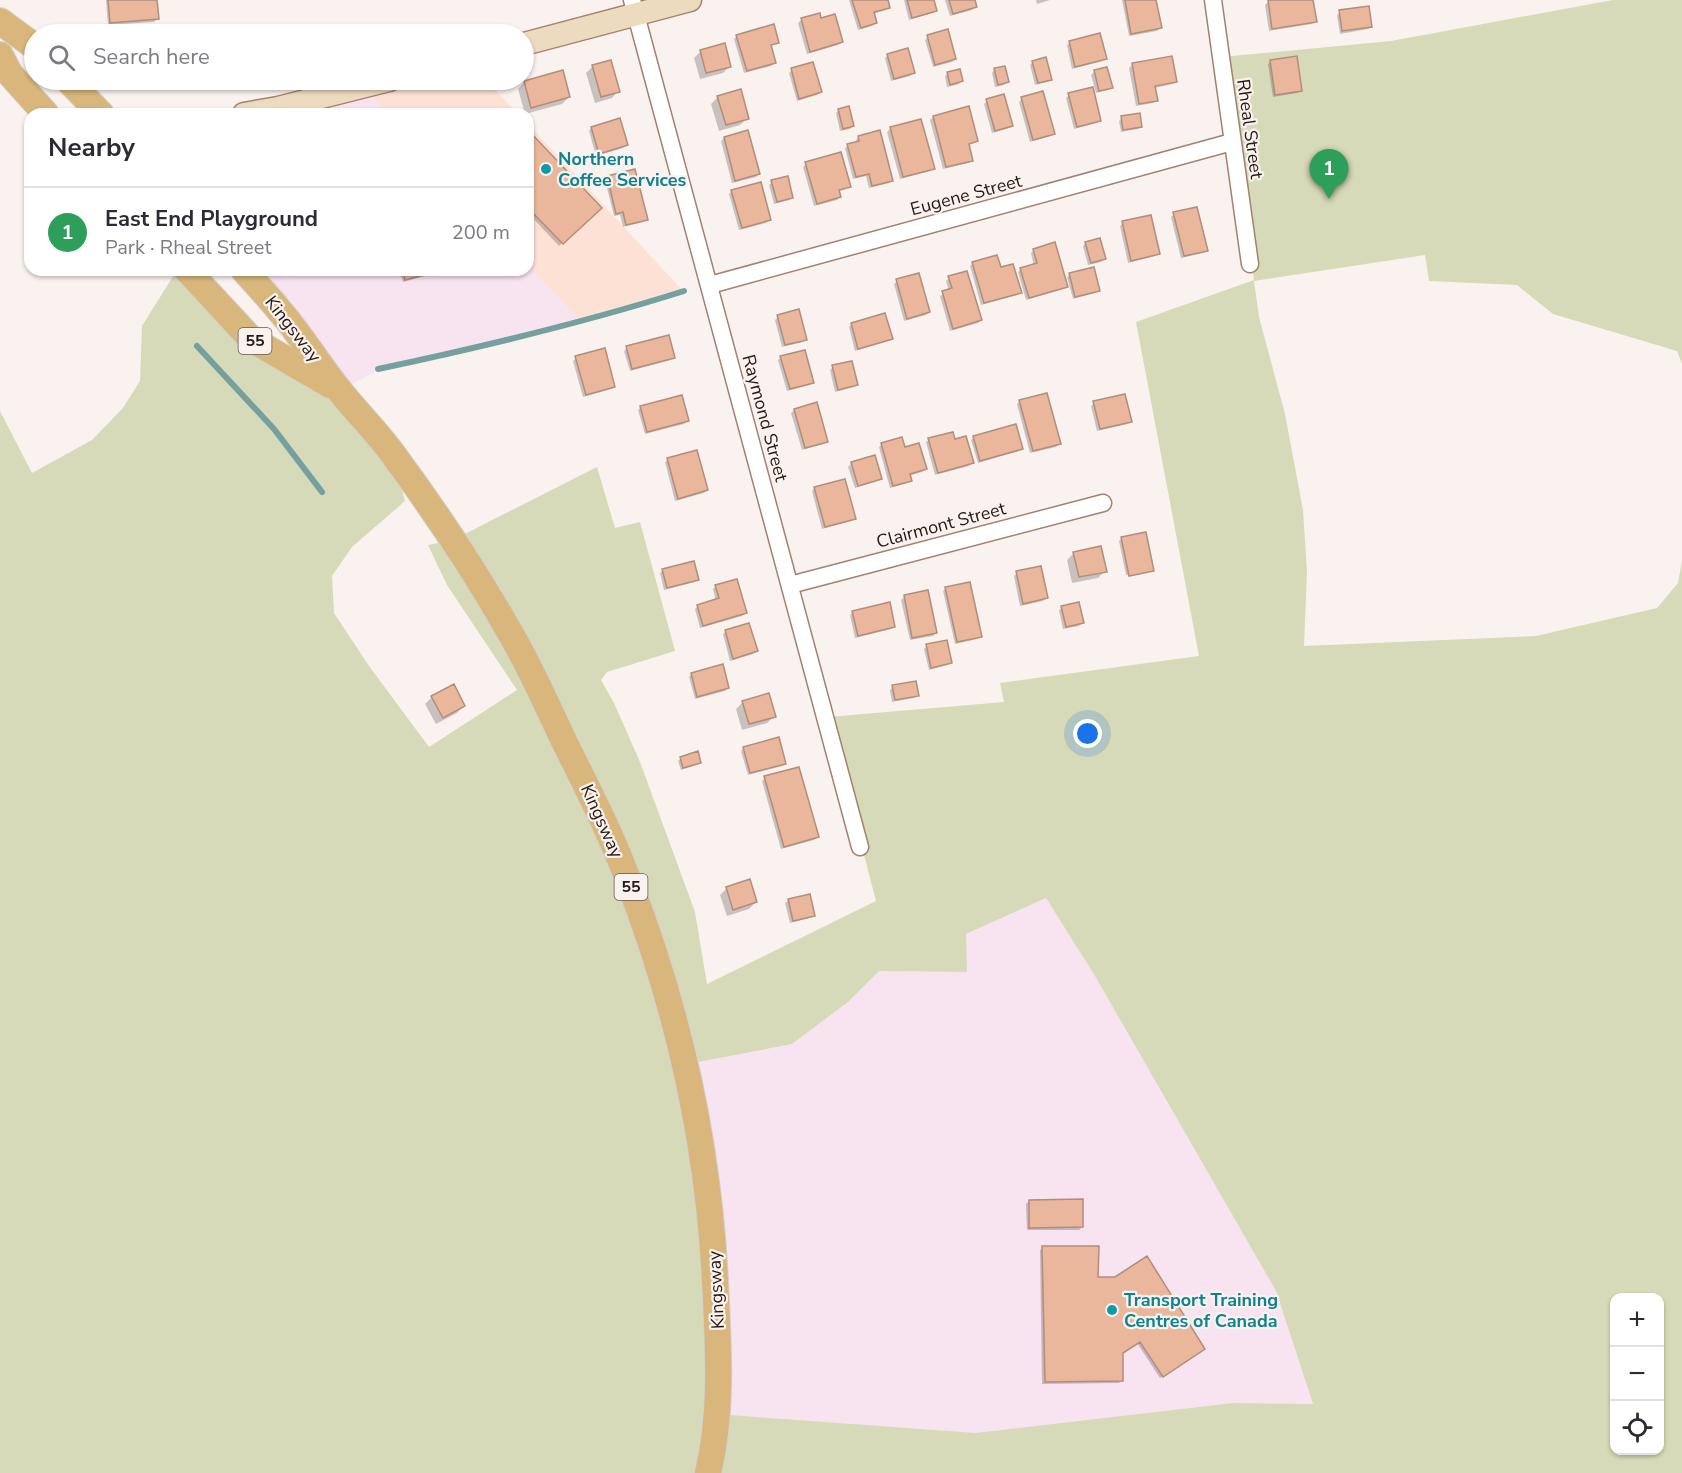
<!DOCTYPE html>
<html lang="en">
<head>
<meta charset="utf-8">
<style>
	:root { --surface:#fff; --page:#f7f7f7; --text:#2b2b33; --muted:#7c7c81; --line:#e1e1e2; --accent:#1a73e8 }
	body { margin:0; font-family:"Nunito Sans",sans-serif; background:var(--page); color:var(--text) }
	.controls { position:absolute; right:18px; bottom:18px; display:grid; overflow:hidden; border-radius:12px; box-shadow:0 2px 4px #0004 }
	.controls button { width:54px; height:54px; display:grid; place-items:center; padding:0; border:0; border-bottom:2px solid var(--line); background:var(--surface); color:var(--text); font:30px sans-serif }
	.you { position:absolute; left:1088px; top:734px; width:21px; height:21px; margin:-15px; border:4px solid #fff; border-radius:50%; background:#1a73e8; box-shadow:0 0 0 9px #1a73e833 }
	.badge { display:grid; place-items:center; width:39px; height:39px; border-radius:50%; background:var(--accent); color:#fff; font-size:20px; font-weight:700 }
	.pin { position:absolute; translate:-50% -50px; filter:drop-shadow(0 2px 3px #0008) }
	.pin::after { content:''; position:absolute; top:32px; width:21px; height:18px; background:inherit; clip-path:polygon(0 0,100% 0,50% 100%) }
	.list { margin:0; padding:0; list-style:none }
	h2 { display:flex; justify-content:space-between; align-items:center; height:78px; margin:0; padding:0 24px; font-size:26px }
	h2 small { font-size:20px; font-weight:400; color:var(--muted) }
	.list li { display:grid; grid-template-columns:39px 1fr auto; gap:18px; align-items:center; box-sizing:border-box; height:90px; padding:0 24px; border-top:2px solid var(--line) }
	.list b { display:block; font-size:22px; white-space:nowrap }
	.list p { margin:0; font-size:20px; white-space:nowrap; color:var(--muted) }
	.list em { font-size:20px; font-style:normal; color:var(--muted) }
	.icon { flex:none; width:33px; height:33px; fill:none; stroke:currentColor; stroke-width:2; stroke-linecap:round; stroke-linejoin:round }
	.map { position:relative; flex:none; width:1682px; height:1473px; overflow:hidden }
	.search { position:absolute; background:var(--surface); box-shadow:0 2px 4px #0004; left:24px; top:24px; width:510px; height:66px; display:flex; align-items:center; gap:15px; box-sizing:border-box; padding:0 21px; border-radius:33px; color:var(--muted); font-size:22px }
	.panel { position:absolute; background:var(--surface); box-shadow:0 2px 4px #0004; left:24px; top:108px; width:510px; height:168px; border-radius:18px }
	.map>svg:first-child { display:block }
	.commercial { fill:#f8e3f1 }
	.built { fill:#fde1d4 }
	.green { fill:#d6dab8; fill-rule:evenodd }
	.shadow { fill:#0003 }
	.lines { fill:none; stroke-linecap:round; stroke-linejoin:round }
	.stream { stroke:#74a09f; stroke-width:6 }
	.building { fill:#eab79d; stroke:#b18d7c; stroke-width:1.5 }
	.street-casing { stroke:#a38170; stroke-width:19 }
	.secondary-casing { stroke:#a38170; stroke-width:25 }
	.primary-casing { stroke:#d4d1d0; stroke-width:28 }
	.street { stroke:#fff; stroke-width:16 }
	.secondary { stroke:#ecdbbe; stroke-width:22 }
	.primary { stroke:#d8b67c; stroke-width:26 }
	.culture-dot { fill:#0f9aa8; stroke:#faf2ee; stroke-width:2 }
	.labels { text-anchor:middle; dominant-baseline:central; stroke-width:4.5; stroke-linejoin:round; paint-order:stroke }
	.shield { fill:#faf2ee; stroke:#665954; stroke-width:1.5 }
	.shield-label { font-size:16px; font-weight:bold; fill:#261812 }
	.street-label { font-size:18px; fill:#261812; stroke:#faf2ee }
	.culture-label { font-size:18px; font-weight:bold; fill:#0d838f; stroke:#faf2ee; text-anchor:start }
</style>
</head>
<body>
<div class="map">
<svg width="1682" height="1473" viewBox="0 0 1682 1473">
	<rect width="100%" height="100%" fill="#faf2ee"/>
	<path class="commercial" d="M363 87 388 114H244Z
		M528 265 582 323 495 346 378 370 339 391 244 270H528Z
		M1046 898 1095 976 1276 1291 1313 1404 1233 1403 976 1433 715 1415 683 1065 792 1044 848 1002 879 971 966 972V934Z"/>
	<path class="built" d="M394 80H486L518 114H388L363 87Z
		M528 124 685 293 582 323 528 265Z"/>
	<path class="green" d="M1613 0H1682V364L1677 351 1553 314 1517 285 1429 281 1425 255 1254 281 1259 317 1285 414 1303 510 1307 572 1304 646 1536 636 1657 608 1678 583 1682 561V1473H0V411L32 473 92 440 123 408 140 381 142 326 177 270 251 339 339 391 392 453 405 501 352 547 332 576 334 613 369 666 429 747 517 690 447 585 428 545 453 540 597 467 615 528 640 522 675 651 607 672 601 680 614 703 640 762 695 912 707 984 876 901 828 717 1004 702 1000 683 1199 656 1136 322 1254 280 1222 57 1391 41ZM1046 898 1095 976 1276 1291 1313 1404 1233 1403 976 1433 715 1414 697 1135 683 1065 792 1044 848 1002 879 971 967 972 966 934ZM1614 1298H1660V1450H1614Z"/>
	<path class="shadow" d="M106 0H156L157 19 154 22 108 25Z
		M849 0H886L889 7 886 10 873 14 875 23 872 26 858 30Z
		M904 0H932L935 10 932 13 909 20Z
		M945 0H973L975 7 972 10 950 16Z
		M1036 0H1050L1037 4Z
		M1122 0H1155L1160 28 1157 31 1129 36Z
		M1280 0H1311L1315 22 1312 24 1269 31 1265 5 1268 2Z
		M1340 12 1371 26 1368 29 1340 34 1337 15Z
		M818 15 820 20 841 42 838 45 807 54 798 23 801 20Z
		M737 36 777 42 770 46 774 63 771 66 744 73 734 39Z
		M928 37 955 59 952 62 933 67 925 40Z
		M1070 42 1105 58 1102 61 1072 69 1067 45Z
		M701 51 730 66 723 73 700 79 694 58Z
		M888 55 913 73 910 76 891 81 885 58Z
		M1271 61 1300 91 1297 93 1273 97 1268 64Z
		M1033 62 1050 79 1047 82 1035 85 1030 65Z
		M1132 65 1176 81 1173 84 1154 88 1156 100 1153 103 1136 106 1129 68Z
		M593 66 618 91 612 98 595 103 586 73Z
		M1106 68 1111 87 1108 90 1096 93 1091 75 1094 72Z
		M792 70 820 92 817 95 797 101 789 73Z
		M994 70 1007 82 1004 85 995 87 992 73Z
		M948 74 961 81 959 84 947 87 945 76Z
		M524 82 569 97 562 104 525 114 518 89Z
		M1069 95 1099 120 1096 123 1074 129 1066 98Z
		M718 97 747 118 740 125 719 131 711 104Z
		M1022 99 1054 133 1051 136 1030 142 1019 102Z
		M987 101 1012 125 1009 128 992 133 984 104Z
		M839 110 853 126 850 129 840 131 836 113Z
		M933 117 976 141 968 145 971 160 968 163 943 169 930 120Z
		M1122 118 1141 126 1138 129 1121 132 1119 121Z
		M920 121 933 168 930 171 900 179 887 132 890 129Z
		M591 128 626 145 623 148 596 156 589 131Z
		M528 132 600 208 559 246 528 213Z
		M859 137 892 180 889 183 869 188 866 176 853 179 845 148 848 146 857 143 856 140Z
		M724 138 759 174 756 177 732 183 721 141Z
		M806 164 849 187 838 192 840 197 837 200 814 206 803 167Z
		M608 177 646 219 643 222 623 227 620 215 614 216 605 180Z
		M772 182 792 197 789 200 774 204 769 185Z
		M732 191 769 220 766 223 739 230 729 194Z
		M1174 214 1206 250 1203 253 1181 258 1171 217Z
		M1123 223 1158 254 1155 256 1128 263 1120 226Z
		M1086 243 1104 259 1101 262 1088 265 1083 246Z
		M1034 250 1066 286 1063 289 1026 300 1018 272 1021 269 1034 266 1031 253Z
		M973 263 1000 269 1020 292 1017 295 981 305 970 266Z
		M399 270H447L403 282Z
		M1070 274 1098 290 1095 293 1073 299 1067 277Z
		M949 278 981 320 978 323 950 331 940 296 949 291 946 281Z
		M897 281 929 312 926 315 904 321 894 284Z
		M778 317 806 339 803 342 782 347 775 320Z
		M852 324 891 338 888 341 855 351 849 327Z
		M627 348 673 357 670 360 630 371 624 351Z
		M781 357 812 382 809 385 787 391 778 360Z
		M576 358 614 386 611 389 583 397 573 361Z
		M833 367 856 384 853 387 835 392 830 370Z
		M1020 401 1059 444 1056 447 1030 453 1017 404Z
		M1094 403 1130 421 1127 424 1097 431 1091 406Z
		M816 404 826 441 823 444 802 450 791 413 794 410Z
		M641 407 687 421 684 424 645 434 638 410Z
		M974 437 1021 448 1018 451 978 463 971 440Z
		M929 440 954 441 972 463 969 466 935 475 926 442Z
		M882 444 904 449 925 469 922 472 909 476 910 480 907 483 890 488 879 447Z
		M874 457 880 479 877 481 855 488 848 467 851 464Z
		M668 459 707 490 704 493 675 501 665 462Z
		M815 488 854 518 851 521 822 529 812 491Z
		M1122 538 1152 571 1151 572V570L1126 575 1119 541Z
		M1074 553 1105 571 1098 578 1072 583 1067 560Z
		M663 570 697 579 694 582 664 590 660 573Z
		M1017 573 1046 598 1043 601 1020 606 1014 576Z
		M716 586 745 613 742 616 700 628 695 609 698 606 716 601 713 589Z
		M946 588 980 636 977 639 955 644 943 591Z
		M904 597 936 633 933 636 910 640 901 600Z
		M1062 608 1082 623 1079 626 1063 629 1059 610Z
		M853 612 894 626 891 629 855 638 850 615Z
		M726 631 756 651 753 654 730 661 723 634Z
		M927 646 950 662 947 665 929 670 924 649Z
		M692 674 728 688 725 691 695 699 689 677Z
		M893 687 917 695 914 698 892 702 890 690Z
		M432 697 463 706 457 713 436 724 425 704Z
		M743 702 774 716 767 723 742 730 736 709Z
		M744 748 785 763 782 766 748 775 741 751Z
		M681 758 699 762 696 765 681 770 678 761Z
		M765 778 817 837 814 840 781 849 762 781Z
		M727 888 756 902 749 909 727 916 720 895Z
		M788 901 813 915 810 918 790 923 785 903Z
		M1029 1201 1082 1227 1079 1230H1027L1026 1204Z
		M1043 1247 1097 1278 1200 1352 1160 1378 1137 1343 1122 1353V1380L1119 1383 1042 1384 1040 1250Z"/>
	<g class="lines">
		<path class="stream" d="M197 346 274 429 322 492
			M378 369C482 347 583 323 684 291"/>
	</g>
	<path class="building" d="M108 0H157L159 19 110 23Z
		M852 0H888L890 8 874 12 877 23 861 28Z
		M907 0H934L937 11 912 18Z
		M949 0H975L977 7 953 14Z
		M1125 0H1156L1162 28 1131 34Z
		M1268 0H1313L1317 22 1272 29Z
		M1369 6 1372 27 1342 31 1339 10Z
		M820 13 821 18 835 14 843 42 810 52 801 18Z
		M774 24 779 43 771 45 776 63 747 71 736 35Z
		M948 29 956 59 935 65 927 35Z
		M1100 33 1107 59 1075 67 1069 41Z
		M725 43 731 67 706 73 700 50Z
		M908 48 915 73 894 79 887 54Z
		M1172 56 1177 82 1155 86 1158 101 1139 104 1132 63Z
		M1297 56 1302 91 1275 95 1270 60Z
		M1046 57 1052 80 1038 83 1032 61Z
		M611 60 620 92 601 97 592 65Z
		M813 62 822 92 799 99 791 68Z
		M1005 66 1009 82 998 85 994 68Z
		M1107 67 1113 88 1099 91 1094 70Z
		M960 69 963 81 950 85 947 72Z
		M563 70 570 97 531 108 524 81Z
		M1093 87 1101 121 1077 127 1068 93Z
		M741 89 749 119 726 125 717 96Z
		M1043 91 1055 134 1033 140 1021 97Z
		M1004 94 1013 126 995 131 986 99Z
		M849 106 854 126 843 129 838 109Z
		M969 106 978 141 969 144 973 161 946 167 933 116Z
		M1140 113 1142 127 1123 130 1121 116Z
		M620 118 628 145 599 154 591 127Z
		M921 119 935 169 903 177 890 127Z
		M528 130 602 208 563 244 528 208Z
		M748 130 760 174 735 181 724 137Z
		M880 130 893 181 872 186 869 174 856 177 847 144 859 141 858 136Z
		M841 152 851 187 839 190 841 197 817 204 805 162Z
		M635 169 648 220 626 225 623 212 616 214 607 176Z
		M788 176 793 198 777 202 771 180Z
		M761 182 771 220 742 228 731 190Z
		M1197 207 1208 251 1184 256 1173 212Z
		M1151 215 1160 254 1131 261 1122 221Z
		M1100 238 1106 259 1091 263 1085 242Z
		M1055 242 1068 287 1029 298 1020 268 1037 263 1033 249Z
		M997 255 1001 267 1013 264 1022 293 984 303 972 262Z
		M1094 267 1100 291 1075 297 1069 273Z
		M403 270H443L405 280Z
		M967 271 982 320 953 329 942 291 952 288 948 276Z
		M919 273 930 312 907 319 896 279Z
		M799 309 807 340 785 345 777 315Z
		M885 313 893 339 858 349 851 323Z
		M669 335 675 358 632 369 626 346Z
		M605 348 615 387 586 395 575 356Z
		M805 350 814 383 790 389 780 356Z
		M852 361 858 385 838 390 832 365Z
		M1047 393 1061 444 1033 451 1019 400Z
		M1125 394 1132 422 1100 429 1093 401Z
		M682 395 689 421 647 432 640 406Z
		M817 402 828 442 805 448 794 409Z
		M1016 424 1023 449 980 461 973 436Z
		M953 432 955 439 966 436 974 463 938 473 928 438Z
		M902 437 905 447 919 443 927 469 910 474 912 481 893 486 881 443Z
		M697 450 708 490 678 499 667 458Z
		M875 455 882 479 858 486 851 462Z
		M845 479 856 519 825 527 814 487Z
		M1146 532 1154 571 1129 576 1121 537Z
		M1101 546 1107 572 1079 577 1073 552Z
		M694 561 699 580 667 588 662 569Z
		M1041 566 1048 598 1023 604 1016 571Z
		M737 579 747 613 703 626 697 605 719 598 715 585Z
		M970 582 982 637 957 642 945 587Z
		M928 590 937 633 912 638 904 595Z
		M890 602 895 627 858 636 852 611Z
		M1079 602 1084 623 1066 627 1061 606Z
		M749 623 758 651 733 659 725 630Z
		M947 640 952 663 931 668 926 644Z
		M723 664 729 688 697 697 691 673Z
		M916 681 919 696 895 700 892 685Z
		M454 684 465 706 443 718 431 696Z
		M769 693 776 717 749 724 742 701Z
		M779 737 786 764 750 773 743 747Z
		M698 751 701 763 683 768 680 757Z
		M799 767 819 837 784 847 764 776Z
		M750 879 757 902 733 910 726 887Z
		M810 894 815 916 793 921 788 899Z
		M1083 1199V1227L1029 1228V1200Z
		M1042 1246H1099L1098 1277H1115L1147 1256 1205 1349 1163 1377 1140 1342 1123 1353V1381L1045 1382Z"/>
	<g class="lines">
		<g class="street-casing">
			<path id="street" d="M632 0 860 847
				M1213 0 1250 264
				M710 285 1232 142
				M790 585 1103 503"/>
		</g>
		<g class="secondary-casing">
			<path id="secondary" d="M524 44 690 0
				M244 114 278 108 389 80"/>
		</g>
		<g class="primary-casing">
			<path id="primary" d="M0 21 34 46
				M0 55 10 74 46 114
				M68 80 101 114
				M187 270 251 339 330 385
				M244 270C255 283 268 296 279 310 301 335 318 364 339 390 357 413 378 433 395 457 437 514 477 574 512 636 531 669 546 703 562 737 585 784 609 829 627 877 677 1005 708 1143 715 1280 718 1344 723 1410 708 1473"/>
		</g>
		<use href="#street" class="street"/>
		<use href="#secondary" class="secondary"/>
		<use href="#primary" class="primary"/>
	</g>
	<g class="culture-dot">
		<circle cx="546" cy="169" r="6"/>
		<circle cx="1112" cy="1310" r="6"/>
	</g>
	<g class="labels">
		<g class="shield">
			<rect x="238.5" y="328" width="33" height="26" rx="4.5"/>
			<rect x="614.5" y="874" width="33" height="26" rx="4.5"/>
		</g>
		<g class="shield-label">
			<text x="255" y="341">55</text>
			<text x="631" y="887">55</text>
		</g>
		<g class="street-label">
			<text transform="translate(1250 129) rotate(82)">Rheal Street</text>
			<text transform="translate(966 195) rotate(-15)">Eugene Street</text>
			<text transform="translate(293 329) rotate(52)">Kingsway</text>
			<text transform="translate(765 418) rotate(75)">Raymond Street</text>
			<text transform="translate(941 525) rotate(-15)">Clairmont Street</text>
			<text transform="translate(602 821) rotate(66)">Kingsway</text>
			<text transform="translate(716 1290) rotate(-93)">Kingsway</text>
		</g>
		<g class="culture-label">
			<text x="558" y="159">Northern<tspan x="558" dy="21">Coffee Services</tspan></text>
			<text x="1124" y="1300">Transport Training<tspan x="1124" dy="21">Centres of Canada</tspan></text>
		</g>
	</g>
</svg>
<div class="controls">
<button>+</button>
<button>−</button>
<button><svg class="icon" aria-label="locate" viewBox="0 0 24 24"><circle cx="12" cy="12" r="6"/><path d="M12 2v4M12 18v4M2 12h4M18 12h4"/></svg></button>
</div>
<div class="you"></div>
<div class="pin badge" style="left:1329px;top:199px;background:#2e9e5b">1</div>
<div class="search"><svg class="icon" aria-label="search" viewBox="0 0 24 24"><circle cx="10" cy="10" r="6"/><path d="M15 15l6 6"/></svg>Search here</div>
<section class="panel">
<h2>Nearby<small></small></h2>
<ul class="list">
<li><span class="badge" style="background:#2e9e5b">1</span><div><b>East End Playground</b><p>Park · Rheal Street</p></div><em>200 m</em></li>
</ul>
</section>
</div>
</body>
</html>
